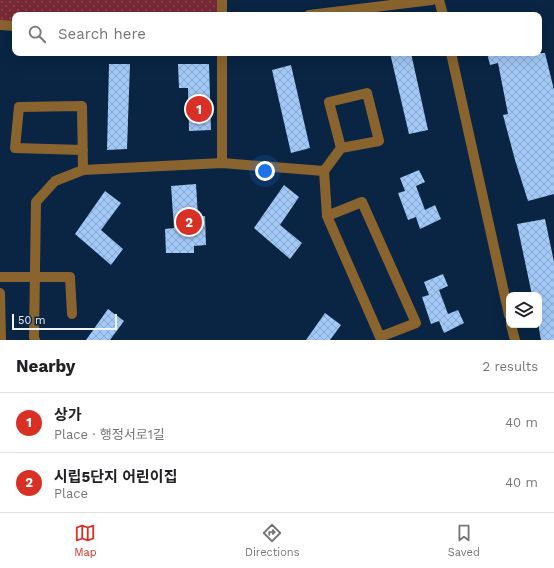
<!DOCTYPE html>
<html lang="en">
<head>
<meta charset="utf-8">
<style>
	:root { --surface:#fff; --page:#f2f2f2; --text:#202124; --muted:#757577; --line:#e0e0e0; --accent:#d93025 }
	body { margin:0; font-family:"Work Sans","Noto Sans KR",sans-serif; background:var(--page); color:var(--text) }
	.controls { position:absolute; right:12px; bottom:12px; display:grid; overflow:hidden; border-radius:8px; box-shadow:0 4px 16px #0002 }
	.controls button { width:36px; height:36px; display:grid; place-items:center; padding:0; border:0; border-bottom:1px solid var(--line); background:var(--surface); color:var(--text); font:20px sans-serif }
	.scale { position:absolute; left:12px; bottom:10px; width:105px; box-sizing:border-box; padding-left:4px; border:2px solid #edf3f9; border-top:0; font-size:11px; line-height:14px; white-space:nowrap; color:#edf3f9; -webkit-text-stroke:3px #092543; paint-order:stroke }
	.you { position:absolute; left:265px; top:171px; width:14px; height:14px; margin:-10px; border:3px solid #fff; border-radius:50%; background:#1a73e8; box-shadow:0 0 0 6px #1a73e833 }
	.badge { display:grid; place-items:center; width:26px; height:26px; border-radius:50%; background:var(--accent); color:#fff; font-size:13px; font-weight:700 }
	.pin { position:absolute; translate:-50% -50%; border:2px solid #fff; box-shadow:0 1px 4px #0006 }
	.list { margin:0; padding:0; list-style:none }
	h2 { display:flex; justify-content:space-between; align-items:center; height:52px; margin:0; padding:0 16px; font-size:17px }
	h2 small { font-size:13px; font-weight:400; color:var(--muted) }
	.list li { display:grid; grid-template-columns:26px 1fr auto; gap:12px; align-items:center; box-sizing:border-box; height:60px; padding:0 16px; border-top:1px solid var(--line) }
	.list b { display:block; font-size:15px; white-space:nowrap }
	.list p { margin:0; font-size:13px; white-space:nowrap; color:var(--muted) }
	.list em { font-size:13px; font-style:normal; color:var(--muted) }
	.icon { flex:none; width:22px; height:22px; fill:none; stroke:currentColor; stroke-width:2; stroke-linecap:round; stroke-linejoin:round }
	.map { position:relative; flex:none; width:554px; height:340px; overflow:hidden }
	.search { position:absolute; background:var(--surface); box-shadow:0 4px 16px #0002; left:12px; right:12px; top:12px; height:44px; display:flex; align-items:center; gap:10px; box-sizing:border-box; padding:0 14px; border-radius:8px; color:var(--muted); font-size:15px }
	.sheet { height:172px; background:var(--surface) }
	nav { display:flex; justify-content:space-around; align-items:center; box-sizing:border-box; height:56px; border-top:1px solid var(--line); background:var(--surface); font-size:11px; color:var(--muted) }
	nav a { display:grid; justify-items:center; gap:2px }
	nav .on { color:var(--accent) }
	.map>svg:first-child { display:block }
	.park { fill:url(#park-dots) }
	.building { fill:url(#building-cross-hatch) }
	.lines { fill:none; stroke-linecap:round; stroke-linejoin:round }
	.minor { stroke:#8a642e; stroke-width:10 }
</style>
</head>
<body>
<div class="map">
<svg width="554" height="340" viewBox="0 0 554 340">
	<defs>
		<pattern id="park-dots" width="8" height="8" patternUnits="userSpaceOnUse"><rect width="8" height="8" fill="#772936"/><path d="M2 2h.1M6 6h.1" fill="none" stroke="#8b4854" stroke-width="1.8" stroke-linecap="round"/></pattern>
		<pattern id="building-cross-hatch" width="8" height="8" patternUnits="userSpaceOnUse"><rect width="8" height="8" fill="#a1c8f6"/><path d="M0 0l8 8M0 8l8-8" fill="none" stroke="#8aa8cb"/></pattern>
	</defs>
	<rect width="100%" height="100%" fill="#092543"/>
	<path class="park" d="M0 0H222V15H15V23H0Z"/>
	<path class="building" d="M390 53H411L428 130 409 134Z
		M487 53H545L554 90V194L528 201 515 160 503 115 508 114 498 63 490 65Z
		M109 64H130L127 149 107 150Z
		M178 64H209L211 130 189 131 188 88H179Z
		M291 65 310 148 291 153 272 70Z
		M419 170 425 182 416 186 425 210 435 205 441 219 420 229 416 217 408 220 398 193 405 191 400 178Z
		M196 184 198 217 205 216 206 245 194 246V253H166L165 229 174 228 171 186Z
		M284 185 299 197 280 225 302 243 290 259 254 228Z
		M105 191 121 203 101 230 123 249 111 265 75 234Z
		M545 219 554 262V340H541L539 329V295H532L517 224Z
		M443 274 448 286 439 290 448 314 458 310 464 323 444 333 439 321 431 324 422 297 429 295 424 282Z
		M108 309 124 321 110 340H86Z
		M325 313 341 325 330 340H306Z"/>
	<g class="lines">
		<path class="minor" d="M439 0 443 15
			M222 15V0
			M309 15 432 0
			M0 25 15 26
			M222 53V163
			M451 53 509 315
			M367 93 379 141 341 148 329 102Z
			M83 150 15 148 19 107 82 106 83 170 222 163 324 171
			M327 216 362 202 416 323 380 337 327 216 324 171 341 148
			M0 277H70L72 314
			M0 293 1 340
			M511 325 515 340
			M35 340 34 337 36 202 55 181 83 170"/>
	</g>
</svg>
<div class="controls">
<button><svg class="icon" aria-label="layers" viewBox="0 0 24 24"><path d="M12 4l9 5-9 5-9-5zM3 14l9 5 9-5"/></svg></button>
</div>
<div class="scale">50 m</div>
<div class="you"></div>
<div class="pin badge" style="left:199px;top:109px">1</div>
<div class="pin badge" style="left:189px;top:222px">2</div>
<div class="search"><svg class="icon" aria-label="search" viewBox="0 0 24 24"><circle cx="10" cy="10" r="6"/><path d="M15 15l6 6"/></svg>Search here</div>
</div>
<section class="sheet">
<h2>Nearby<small>2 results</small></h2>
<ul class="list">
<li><span class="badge">1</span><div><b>상가</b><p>Place · 행정서로1길</p></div><em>40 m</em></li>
<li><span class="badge">2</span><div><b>시립5단지 어린이집</b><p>Place</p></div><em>40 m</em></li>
</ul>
</section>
<nav>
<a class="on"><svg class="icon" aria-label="map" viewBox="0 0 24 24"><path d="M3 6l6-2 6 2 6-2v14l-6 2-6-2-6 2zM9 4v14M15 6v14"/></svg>Map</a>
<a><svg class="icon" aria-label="directions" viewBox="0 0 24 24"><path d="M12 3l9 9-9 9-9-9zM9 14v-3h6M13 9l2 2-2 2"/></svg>Directions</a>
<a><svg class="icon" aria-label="saved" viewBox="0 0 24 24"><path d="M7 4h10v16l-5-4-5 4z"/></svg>Saved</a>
</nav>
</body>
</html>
